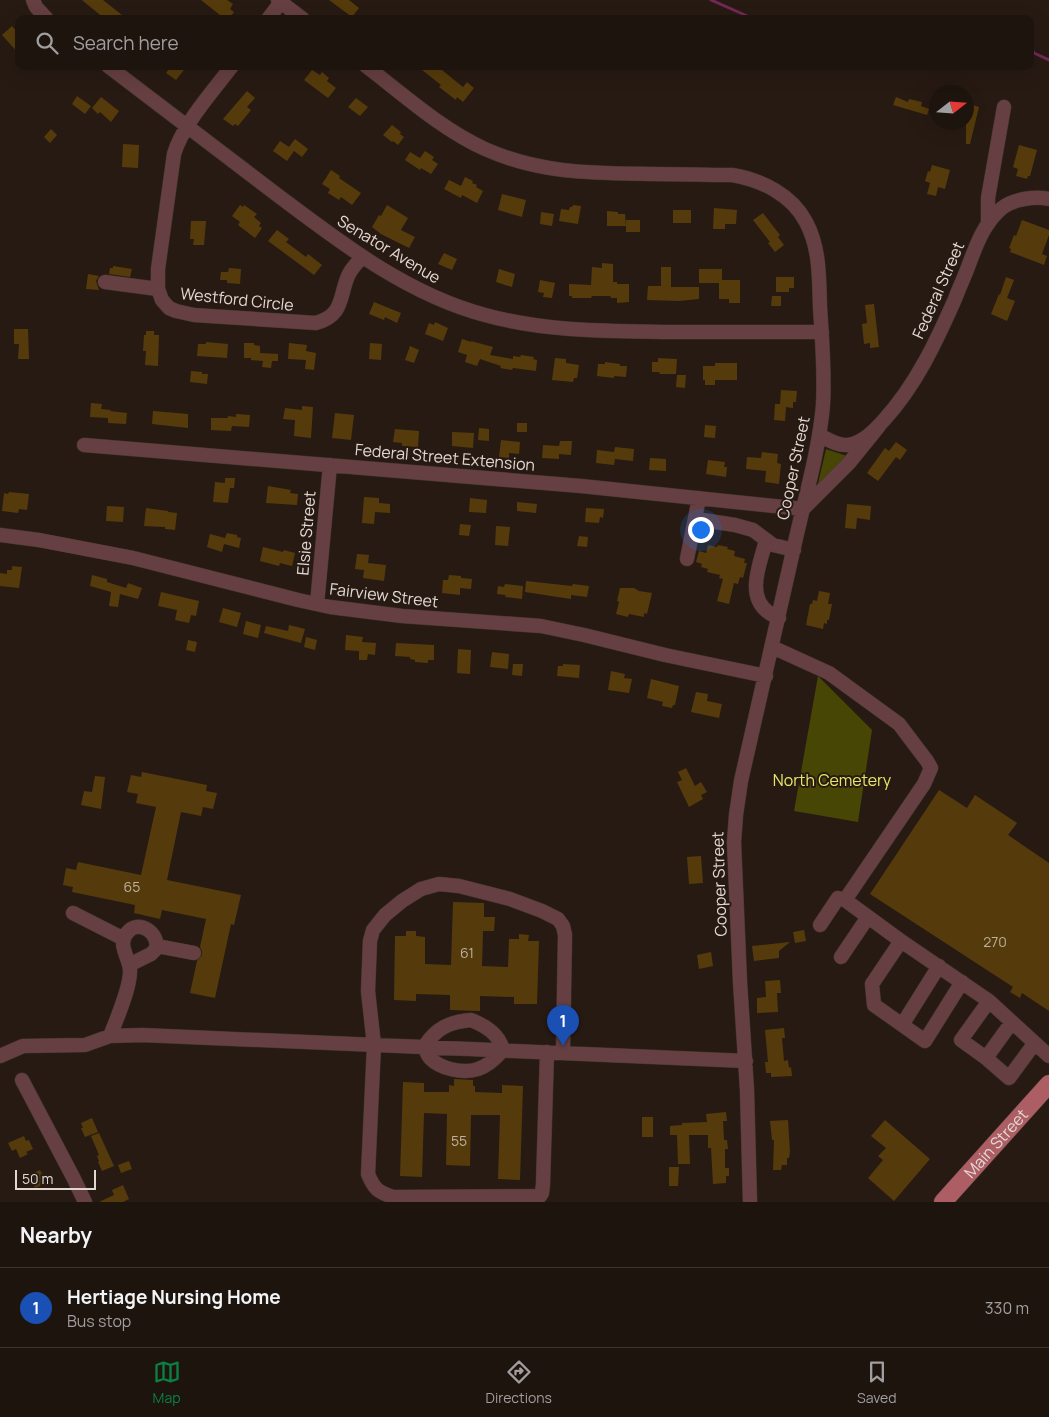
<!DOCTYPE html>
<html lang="en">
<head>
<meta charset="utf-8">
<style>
	:root { --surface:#1d140e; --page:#251d17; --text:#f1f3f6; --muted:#a09e9e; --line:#3b332e; --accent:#0b8043 }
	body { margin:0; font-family:Manrope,sans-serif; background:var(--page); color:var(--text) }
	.compass { position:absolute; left:929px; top:85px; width:45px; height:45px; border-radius:50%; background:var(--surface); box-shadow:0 5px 20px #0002; rotate:73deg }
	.scale { position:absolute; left:15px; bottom:12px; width:81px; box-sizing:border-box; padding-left:5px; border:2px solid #e2d8d3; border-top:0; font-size:14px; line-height:18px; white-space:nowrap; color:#e2d8d3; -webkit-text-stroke:4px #271a13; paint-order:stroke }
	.you { position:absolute; left:700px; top:529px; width:18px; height:18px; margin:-12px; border:4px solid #fff; border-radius:50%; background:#1a73e8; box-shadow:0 0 0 8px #1a73e833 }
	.badge { display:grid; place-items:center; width:32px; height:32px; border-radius:50%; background:var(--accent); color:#fff; font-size:16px; font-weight:700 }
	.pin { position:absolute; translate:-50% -41px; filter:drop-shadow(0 1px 2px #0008) }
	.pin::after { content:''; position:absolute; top:26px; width:18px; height:15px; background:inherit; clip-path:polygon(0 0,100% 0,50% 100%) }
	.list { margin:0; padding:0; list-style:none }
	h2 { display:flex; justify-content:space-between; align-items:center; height:65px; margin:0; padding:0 20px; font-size:21px }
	h2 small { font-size:16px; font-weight:400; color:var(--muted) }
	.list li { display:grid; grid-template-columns:32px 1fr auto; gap:15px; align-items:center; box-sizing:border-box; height:80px; padding:0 20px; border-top:1px solid var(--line) }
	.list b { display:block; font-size:19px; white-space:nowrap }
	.list p { margin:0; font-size:16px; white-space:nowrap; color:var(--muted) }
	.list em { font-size:16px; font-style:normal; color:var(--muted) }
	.icon { flex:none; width:28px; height:28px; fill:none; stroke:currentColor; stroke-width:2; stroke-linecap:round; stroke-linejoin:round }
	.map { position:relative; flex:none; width:1049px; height:1202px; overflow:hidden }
	.search { position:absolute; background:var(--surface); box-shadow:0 5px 20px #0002; left:15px; right:15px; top:15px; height:55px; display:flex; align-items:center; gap:12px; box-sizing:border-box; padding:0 18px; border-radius:10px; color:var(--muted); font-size:19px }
	.sheet { height:145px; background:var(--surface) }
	nav { display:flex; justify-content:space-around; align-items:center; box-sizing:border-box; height:70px; border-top:1px solid var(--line); background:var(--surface); font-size:14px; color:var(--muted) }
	nav a { display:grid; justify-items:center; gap:2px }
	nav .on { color:var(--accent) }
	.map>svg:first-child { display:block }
	.green { fill:#474605 }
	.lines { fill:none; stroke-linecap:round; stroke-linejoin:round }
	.stream { stroke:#722856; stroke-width:3 }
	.building { fill:#553b0b }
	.minor-casing { stroke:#41352e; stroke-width:15 }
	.major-casing { stroke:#41352e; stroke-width:19 }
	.minor { stroke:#653f41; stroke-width:14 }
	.major { stroke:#ac5e64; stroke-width:18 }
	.labels { text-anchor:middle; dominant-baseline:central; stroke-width:4; stroke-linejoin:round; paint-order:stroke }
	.number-label { font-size:14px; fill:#bfb1a1 }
	.street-label { font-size:16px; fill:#e2d8d3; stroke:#271a13 }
	.park-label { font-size:16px; fill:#e7e667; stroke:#271a13 }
</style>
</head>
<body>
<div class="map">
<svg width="1049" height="1202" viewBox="0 0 1049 1202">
	<rect width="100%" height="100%" fill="#271a13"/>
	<path class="green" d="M826 449 847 456 817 488Z
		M818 676 872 730 858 822 794 811Z"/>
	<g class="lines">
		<path class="stream" d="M711 0 754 19
			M1030 46 1034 53 1049 60"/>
	</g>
	<path class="building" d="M82 0H103L127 19H105Z
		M201 0H227L233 4 230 9 234 12 229 19H225Z
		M329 0H349L359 8 352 17Z
		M12 26 19 34V54L2 35Z
		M171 66H187L176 80 166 73Z
		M417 66H437L463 87 467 82 474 88 463 102 457 97 456 100 439 87 441 85Z
		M312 70 320 75 322 72 329 78 327 81 336 88 328 98 304 80Z
		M247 91 255 98 247 107 251 110 238 126 235 124 233 126 223 119Z
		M77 96 91 106 85 114 72 104Z
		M101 97 119 111 111 122 100 112 98 114 92 108Z
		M896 97 908 102 909 99 922 102 921 106 929 109 927 115 893 105Z
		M356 98 368 107 360 116 348 107Z
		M966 103 979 107 970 144H966Z
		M392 125 401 132 400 134 404 137 398 145 393 141 392 142 383 135Z
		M51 129 57 135 50 143 44 137Z
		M295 139 308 149 302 157 294 151 287 161 273 151 280 141 289 147Z
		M123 144 139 145 138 168 122 167Z
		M1019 145 1037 150 1030 176H1028L1027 179 1016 176 1018 169 1013 167Z
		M425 151 434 157 432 160 438 164 431 174 421 168 420 170 405 160 410 152 420 158Z
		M932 165 950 170 945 189 938 187 936 196 927 194 930 183 925 181 928 171 930 172Z
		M331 170 340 176 339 178 361 193 352 205 341 197 339 200 328 193 330 189 322 184Z
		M465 177 473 181 472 183 477 185 476 187 483 191 477 203 462 195 461 198 444 189 449 180 461 186Z
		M502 194 526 200 522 217 498 210Z
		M240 205 243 207 244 205 257 214 254 217 261 223 259 226 262 228 255 238 238 225 240 222 232 216Z
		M387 205 408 218 401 230 415 237 409 248 381 234 372 227 379 215 381 216Z
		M573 205 581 206 578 224 559 221 561 209 569 210 570 207H572Z
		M714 208 737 210 736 224H725V229H713Z
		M673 210H691V223H673Z
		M607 211 618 212V214H625L626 226H607Z
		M541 212 554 214 552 226 540 224Z
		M763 213 780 235 778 237 784 245 775 252 768 243 770 242 753 220Z
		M626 220H640V232H626Z
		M1022 220 1049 230V235L1042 254 1047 256 1044 265 1010 252 1011 249 1009 248 1014 235 1016 236Z
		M191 221H206L204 245H193L194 239H190Z
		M277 230 289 239 286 242 306 257 308 254 322 265 314 275 268 241Z
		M444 253 457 259 452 270 438 264Z
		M602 263 613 264V282H617V284H629V302L617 303V298H611L610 296H592L591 298H572V296H569V284L591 285 592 267 602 268Z
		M113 266 132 269 130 277 109 274 110 268H113Z
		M661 267H671V287H699V299L679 301 647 300 648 286H661Z
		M229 268 241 269 240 284 227 283V280H220L221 272H228Z
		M499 269 515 274 512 287 496 282Z
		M699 269H722V280H740V303H729V299H719V283H699Z
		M88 274 99 276 96 281 99 290 86 289Z
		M776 277H794V288H789V292H776Z
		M1006 277 1014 280 1007 298 1015 301 1007 321 991 314 999 294 1000 295Z
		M540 280 555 283 552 298 543 297 544 293 538 292Z
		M772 296H781V306H771Z
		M374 302 401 313 397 323 385 317 384 320 369 314Z
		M874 304 879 347 870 348V343L864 344 862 324 867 323 865 305Z
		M435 322 448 328 443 341 425 334 429 323 434 325Z
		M14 329H28L29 359H18L19 344H14Z
		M146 331H154V335H159L158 366 145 365 146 351H143L144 335H146Z
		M462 339 471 342V341L493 347 490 355 513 359V356L520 357 521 355 534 357 533 359 537 360 536 371 513 368 512 370 500 368 501 366 480 359 477 366 465 362 467 355 458 352Z
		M206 342 228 344 227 358 197 356 198 344H206Z
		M244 343H254V345L260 346V353L278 354V361H272L271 368 262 367 263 361 251 360V358H244Z
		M289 343 307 345 306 351 316 353 314 370 305 369 306 360 288 359Z
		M370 343 382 344 381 360 369 359Z
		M410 346 419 350 414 363 405 360Z
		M555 358 566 359V363L579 365 577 378H574L573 382 552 380Z
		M658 358 677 359 676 374H660L659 372H652V362H658Z
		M605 362 620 364V366H627L626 377 614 376V378L597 376 598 364H605Z
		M715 363H737V380H715V385H705V380H703V366H715Z
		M191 371 202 372V374H208L207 384 190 382Z
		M677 375H686L685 388 676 387Z
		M781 390 797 391 796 402H793V408L786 407 785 421 774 420 775 404H780Z
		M91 403 102 404 101 409 111 410 110 411 127 413 126 424 108 423V418L90 417Z
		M302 406 313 407 311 438 294 436 295 420 283 419 285 408 302 410Z
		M153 411 188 414V428L152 424Z
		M335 413 354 415 351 440 332 438Z
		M236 414 250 415 249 427 232 426 231 431 211 430V418H228V416L236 417Z
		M517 423H527V432H517Z
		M705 425 716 426 715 438 704 437Z
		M479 428 489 429V441L478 440Z
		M395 429 419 431 418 447 402 446V443L393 442Z
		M452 432 474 433 473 448 452 446Z
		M501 440 520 442 519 454 509 453V458L499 457Z
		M560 441H572L571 455 559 454V459L542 458 543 445 559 446Z
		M896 442 907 450 900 460 896 457 878 481 867 473 885 448 889 451Z
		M615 447 634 449 633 461 615 459 614 465 596 463 597 450 614 452Z
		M762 452 778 454 777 463 781 464 779 484 765 482 766 471 746 469 747 457 761 458Z
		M650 458 666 459V471L649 470Z
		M708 460 725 462 724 467H727L726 477 706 474Z
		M225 478H235L234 488H230L228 503 213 502 215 482 225 483Z
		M268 486 291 490 290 493 298 494 297 505 266 503Z
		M9 492 29 494 27 510 19 509 18 513 2 511 4 493 8 494Z
		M364 497 379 498V503L390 504V513L375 512 374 524 362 523Z
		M470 498 487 500 486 513 469 512Z
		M517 502 537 504 536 513 517 511Z
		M847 504 871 506 870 520 857 518 856 529 845 528Z
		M107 506 124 507 123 522 106 521Z
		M146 508 168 511V512L177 513 175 530 165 529V527L144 526Z
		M586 508 604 509 603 518 600 517 599 523 585 522Z
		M460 524 471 525 469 536 459 535Z
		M496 526 510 527 508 546 495 545Z
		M227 533 237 535V537L241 538 239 548 224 544 222 552 207 547 210 534 225 538Z
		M579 536 588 537 587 547 577 546Z
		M708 545 717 547 718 545 728 547 727 549 735 551 734 556 745 559 744 563H747L743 578 740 577 738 584 734 583 729 604 717 601 723 579 719 578 720 575 707 572 708 569 701 567 702 564 696 562 699 551 706 553Z
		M263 547 283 552 284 550 295 553 292 566 280 563 279 566 260 561Z
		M357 554 369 555 368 563 386 565 384 581 363 578 364 570 355 569Z
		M12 566 22 567 19 588 0 586V573L7 574V570H12Z
		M92 575 107 579V582L126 588 128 583 142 588 138 599 120 594 118 607 109 606 111 592 90 586Z
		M449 575 461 576V578L472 579 471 589 460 588V595L442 593 443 580H448Z
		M526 581 572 586 573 584 589 586 587 597 571 595V599L525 592Z
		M505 584 523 586 522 599 505 597 506 595 497 594 498 586 504 587Z
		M620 588H634L639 591 652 593 647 614 644 613V617L629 614 628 617 616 614 619 602 617 601Z
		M819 591 830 593 828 604H832L829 620H827V624L824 623 823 629 806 625 810 604H812L813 600 817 601Z
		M161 592 199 601 196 616 191 615 189 623 175 620 177 610 158 606Z
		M223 608 241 613 237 627 219 622Z
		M246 621 261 625 258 638 243 634Z
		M289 625 305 629 301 643 264 633 266 626 288 631Z
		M346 635 363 637 362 642 376 643 375 655 368 654 367 660H359V651L345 650Z
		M306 637 317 640 315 650 304 647Z
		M188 640 197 642 195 652 186 650Z
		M396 643 434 645V660H428V663L415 662V660L410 659V657L395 656Z
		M458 649 471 650 470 674 457 673Z
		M492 652 509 654 508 669 490 667Z
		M513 664H523L522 676 512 675Z
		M563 664 580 665 579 678 557 676 558 666H563Z
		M611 671 625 674 624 678 632 679 629 693 608 690Z
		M651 679 679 686 675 705H673L672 708 662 706 663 702 647 698Z
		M696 692 708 694 707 701 722 704 719 718 691 712Z
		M686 768 695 786 701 782 707 792 701 795 703 799 689 807 677 782 682 780 678 772Z
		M142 772 207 785 206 791 217 793 213 809 203 807 201 816 181 812 167 880 241 895 234 925 231 924 215 998 190 993 197 961 202 955V951L200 947 206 919 162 910 160 919 134 913 135 905 72 892 73 887 63 885 66 868 76 870 78 862 141 875 156 807 136 803 138 794 127 792 131 775 141 777Z
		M95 776 105 777 101 809 81 805 84 791 92 792Z
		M939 790 967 808 975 795 1017 823 1008 835 1049 863V1011L1022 993 1020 998 1010 992 1013 987 870 894Z
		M701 856 703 883 689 884 687 857Z
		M453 902 484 903V917H495L494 931H483L482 966 508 967 509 939H519V934L529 935 528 941H539L537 1004H514V997L480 996V1011L450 1010V995L416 994V1001L394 1000 395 936H406V931H416V936L425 937V964L451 965Z
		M804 930 806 941 795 943 793 932Z
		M790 942 779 951V958L754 961 752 946Z
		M711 952 713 966 699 969 697 955Z
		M780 980 781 993H777L778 1012 757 1013V998L766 997 765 981Z
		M784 1028 785 1038H782L784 1061 788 1060 789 1068 791 1067 792 1076 771 1077V1073H766L765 1062H768L765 1030Z
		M454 1079 473 1080V1086H475V1092L502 1093V1085L523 1086 520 1180 498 1179 500 1115H471L470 1166 446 1165 447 1114 424 1113 422 1177 400 1176 403 1082 424 1083V1092H449V1085L454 1086Z
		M726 1112 727 1121H723L724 1140H727L728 1149H725V1168H729V1176H726V1183L713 1184 711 1148H708V1135H689L690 1164H678L677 1135H670V1126L682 1125V1123L707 1122 706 1114Z
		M642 1117H653V1137H642Z
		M92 1118 98 1132 85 1137 81 1128H83L81 1123Z
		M788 1120 790 1152 789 1158H787V1165H782L781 1170H773L774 1140H772L770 1121Z
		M885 1120 930 1159 894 1201 868 1178 883 1160 878 1156 886 1148 871 1136Z
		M99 1133 114 1166 102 1171 98 1162 99 1161 97 1156 99 1155 91 1136Z
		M24 1136 26 1141 29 1140 33 1149 26 1152 28 1154 20 1158 16 1149 12 1151 8 1143Z
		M129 1161 132 1169 121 1173 118 1165Z
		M669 1167H679L678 1186H669Z
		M40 1170 42 1174 43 1173 47 1183 35 1188 29 1175Z
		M123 1185 129 1199 123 1202H99L114 1195 112 1190Z"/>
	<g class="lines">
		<g class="minor-casing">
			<path id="minor" d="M33 0 36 7 47 19
				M278 0 303 19
				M268 19 281 2
				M108 66C164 109 220 152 276 194 340 242 406 294 485 315 543 331 602 331 663 332 716 332 769 332 822 332
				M232 66C213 91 183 124 174 154L158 269V289L162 300 169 308 176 311 194 315 316 323C344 315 339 297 348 276 351 269 357 263 362 257
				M366 66C404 95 441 129 485 149 541 174 593 173 653 174 679 174 706 175 732 175 762 180 792 195 806 222 820 248 819 278 820 307 822 340 825 372 823 405 819 450 806 494 796 538 778 619 760 700 741 781L736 815 734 842 740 982 747 1090 750 1202
				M988 224V198L1004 107
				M105 282 158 289
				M819 435C827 439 838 446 847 445 862 444 875 430 884 420 916 385 936 342 955 299 959 288 964 278 968 267 976 246 983 224 1002 208 1013 199 1035 196 1049 199
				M84 445 581 486 803 509 849 463 879 426
				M696 519 735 525 753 530 773 545 794 550
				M0 535 39 540 133 558 298 600 330 607 402 616 541 626 584 635 665 655 766 676
				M766 540C761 562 745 595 768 612 771 615 775 616 779 618
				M687 559 699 498
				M317 604 330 465
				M772 647 829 673 899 724 927 761 931 768 924 784 845 900 901 941 989 1001 1049 1056
				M73 913 124 939
				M820 925 838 898 845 900
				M901 941 872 984 874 1005 925 1041 962 982
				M157 946 194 953
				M841 957 868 917
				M989 1001 961 1040 986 1058 1012 1022
				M471 1020C486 1026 499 1034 503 1050 496 1058 488 1066 478 1069 464 1074 440 1069 430 1058 427 1055 426 1050 424 1047 436 1028 449 1022 471 1020Z
				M902 1025 939 966
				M110 1036C116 1021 131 986 130 970 129 957 117 944 127 933 138 918 160 933 156 949L151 954 129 965
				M547 1052 543 1184 542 1193 540 1196 393 1197C378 1192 374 1189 368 1174L374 1045 368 991 370 941 373 930 385 915 402 901 421 889 439 884 459 886 510 899 542 911 558 919 563 926 565 935 563 1053
				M0 1056 23 1046 85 1045 110 1036 142 1035 746 1061
				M986 1058 1009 1078 1034 1044
				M22 1080 74 1179 85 1202"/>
		</g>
		<g class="major-casing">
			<g id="major">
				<path id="s1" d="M943 1202 1049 1084"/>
			</g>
		</g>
		<use href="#minor" class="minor"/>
		<use href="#major" class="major"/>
	</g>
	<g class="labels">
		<g class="number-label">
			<text x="132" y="886">65</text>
			<text x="995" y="941">270</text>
			<text x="467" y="952">61</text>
			<text x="459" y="1140">55</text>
		</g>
		<g class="street-label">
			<text transform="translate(389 249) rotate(31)">Senator Avenue</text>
			<text transform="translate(938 290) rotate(-66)">Federal Street</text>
			<text transform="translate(237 299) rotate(6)">Westford Circle</text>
			<text transform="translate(445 457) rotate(5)">Federal Street Extension</text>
			<text transform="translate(793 468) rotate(-78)">Cooper Street</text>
			<text transform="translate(306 533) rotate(-85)">Elsie Street</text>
			<text transform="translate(384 595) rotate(7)">Fairview Street</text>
			<text transform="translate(719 884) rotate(-92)">Cooper Street</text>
			<text stroke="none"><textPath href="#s1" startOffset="79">Main Street</textPath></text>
		</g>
		<g class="park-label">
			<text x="832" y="780">North Cemetery</text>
		</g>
	</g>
</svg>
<svg class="compass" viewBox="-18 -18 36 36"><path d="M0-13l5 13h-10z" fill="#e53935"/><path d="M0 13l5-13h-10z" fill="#a09e9e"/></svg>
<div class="scale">50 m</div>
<div class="you"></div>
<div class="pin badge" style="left:563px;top:1046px;background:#1a4fb4">1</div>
<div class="search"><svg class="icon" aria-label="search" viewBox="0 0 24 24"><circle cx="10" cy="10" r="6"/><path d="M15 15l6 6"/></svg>Search here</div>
</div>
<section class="sheet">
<h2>Nearby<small></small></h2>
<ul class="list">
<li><span class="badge" style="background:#1a4fb4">1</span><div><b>Hertiage Nursing Home</b><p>Bus stop</p></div><em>330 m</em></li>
</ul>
</section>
<nav>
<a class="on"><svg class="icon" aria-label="map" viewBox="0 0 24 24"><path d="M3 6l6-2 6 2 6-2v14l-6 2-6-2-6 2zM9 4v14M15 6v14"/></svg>Map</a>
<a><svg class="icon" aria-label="directions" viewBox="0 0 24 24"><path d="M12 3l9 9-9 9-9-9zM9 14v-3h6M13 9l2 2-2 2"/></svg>Directions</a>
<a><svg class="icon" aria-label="saved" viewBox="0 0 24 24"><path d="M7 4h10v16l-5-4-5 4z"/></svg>Saved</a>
</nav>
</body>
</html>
